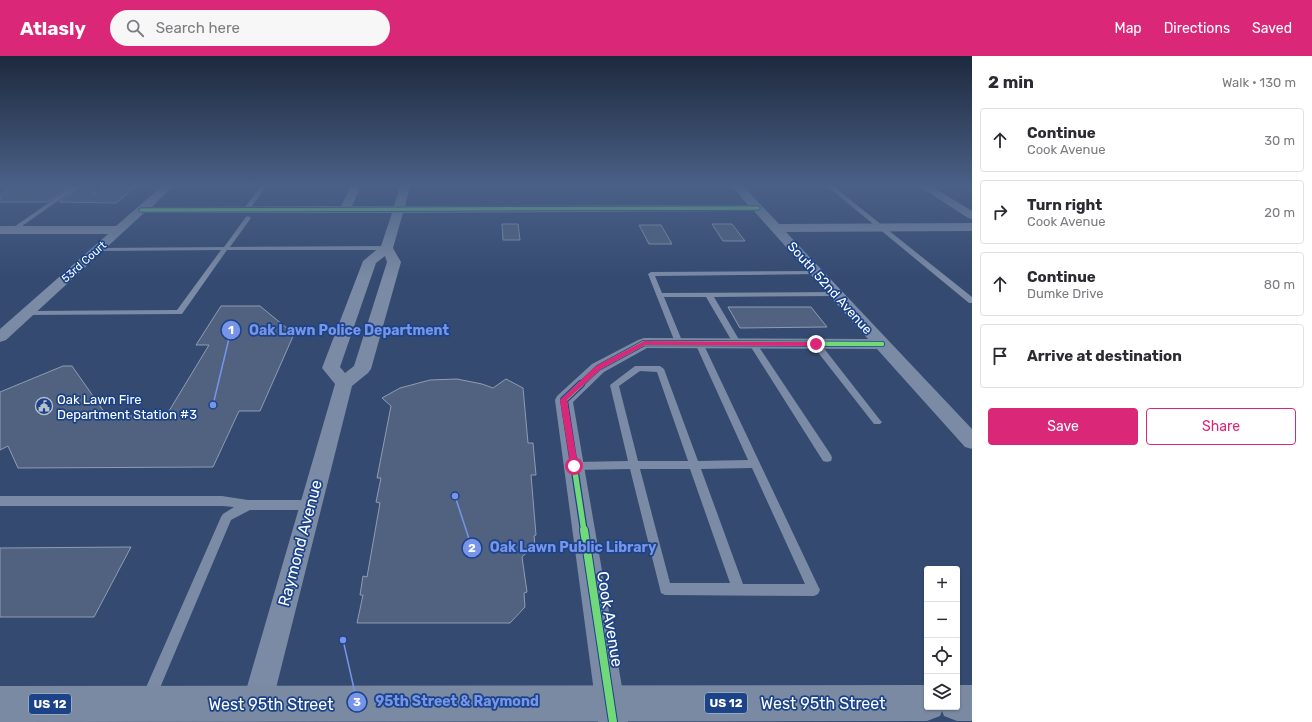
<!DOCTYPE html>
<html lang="en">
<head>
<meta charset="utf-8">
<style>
	:root { --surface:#fff; --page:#f7f7f7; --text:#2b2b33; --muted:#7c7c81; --line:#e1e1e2; --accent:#db2777 }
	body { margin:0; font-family:Rubik,sans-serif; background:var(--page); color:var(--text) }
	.controls { position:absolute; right:12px; bottom:12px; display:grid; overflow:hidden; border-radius:4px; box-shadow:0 1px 3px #0004 }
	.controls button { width:36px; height:36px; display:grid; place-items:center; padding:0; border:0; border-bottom:1px solid var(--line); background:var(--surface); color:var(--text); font:20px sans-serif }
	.stop { position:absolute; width:12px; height:12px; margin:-9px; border:3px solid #db2777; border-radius:50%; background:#fff }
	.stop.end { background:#db2777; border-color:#fff; box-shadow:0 1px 4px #0008 }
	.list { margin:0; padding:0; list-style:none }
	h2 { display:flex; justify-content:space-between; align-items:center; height:52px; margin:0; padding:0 16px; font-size:17px }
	h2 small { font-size:13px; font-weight:400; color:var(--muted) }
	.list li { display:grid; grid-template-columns:26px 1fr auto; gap:12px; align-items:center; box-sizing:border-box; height:64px; margin:0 8px 8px; padding:0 8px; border:1px solid var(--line); border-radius:4px }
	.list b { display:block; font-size:15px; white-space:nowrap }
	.list p { margin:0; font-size:13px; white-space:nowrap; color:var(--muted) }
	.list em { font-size:13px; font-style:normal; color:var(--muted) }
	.actions { display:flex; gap:8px; padding:12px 16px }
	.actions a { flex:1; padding:9px 0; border:1px solid var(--accent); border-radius:4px; text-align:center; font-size:14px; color:var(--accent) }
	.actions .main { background:var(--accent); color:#fff }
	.icon { flex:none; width:22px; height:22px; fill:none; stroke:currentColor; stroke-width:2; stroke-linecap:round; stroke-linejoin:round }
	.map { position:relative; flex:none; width:972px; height:666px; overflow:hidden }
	header { display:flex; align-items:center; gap:24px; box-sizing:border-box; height:56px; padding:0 20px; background:var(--accent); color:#fff }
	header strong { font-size:19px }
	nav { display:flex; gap:22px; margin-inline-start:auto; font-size:14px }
	.search { width:280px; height:36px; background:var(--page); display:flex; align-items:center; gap:10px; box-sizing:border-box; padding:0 14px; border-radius:22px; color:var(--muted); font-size:15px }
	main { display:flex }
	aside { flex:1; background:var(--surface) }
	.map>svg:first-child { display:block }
	.building { fill:#506280; stroke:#8f9cb3 }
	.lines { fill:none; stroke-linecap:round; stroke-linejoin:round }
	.lane { fill:#7b8ba5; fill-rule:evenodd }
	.street { fill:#7b8ba5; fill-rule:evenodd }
	.primary { fill:#7a8aa3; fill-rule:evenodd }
	.cycleway-far3-casing { stroke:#1c4388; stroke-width:5 }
	.cycleway-far2-casing { stroke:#1c4388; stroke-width:6 }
	.cycleway-far1-casing { stroke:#1c4388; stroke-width:8 }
	.cycleway-casing { stroke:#1c4388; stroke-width:10 }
	.cycleway-far3 { stroke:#71d979; stroke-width:3.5 }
	.cycleway-far2 { stroke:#71d979; stroke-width:4.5 }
	.cycleway-far1 { stroke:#71d979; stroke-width:5.5 }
	.cycleway { stroke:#71d979; stroke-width:8 }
	.route { fill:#db2777 }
	.labels { text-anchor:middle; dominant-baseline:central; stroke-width:3.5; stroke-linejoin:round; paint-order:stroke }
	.far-street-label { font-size:11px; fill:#fff; stroke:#1c4388 }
	.shield { fill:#1c4388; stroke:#bbc7db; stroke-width:1 }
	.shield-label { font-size:12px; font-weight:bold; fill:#fff }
	.street-label { font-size:13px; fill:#fff; stroke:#1c4388 }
	.poi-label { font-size:13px; fill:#fff; stroke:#1c4388; text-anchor:start }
	.near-street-label { font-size:16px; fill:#fff; stroke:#1c4388 }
	.leader { fill:none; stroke:#7795e8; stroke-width:1.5 }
	.callout-dot { fill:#7795e8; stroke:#1c4388; stroke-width:1.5 }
	.mark-label { font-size:12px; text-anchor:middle; font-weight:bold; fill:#fff }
	.callout-label { font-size:14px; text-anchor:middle; font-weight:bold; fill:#7795e8; stroke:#1c4388; stroke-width:3.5; stroke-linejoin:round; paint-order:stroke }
</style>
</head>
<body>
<header>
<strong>Atlasly</strong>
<div class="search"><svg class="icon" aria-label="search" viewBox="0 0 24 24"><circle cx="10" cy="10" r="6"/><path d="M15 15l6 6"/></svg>Search here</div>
<nav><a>Map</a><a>Directions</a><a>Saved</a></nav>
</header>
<main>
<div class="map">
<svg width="972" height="666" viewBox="0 0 972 666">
	<rect width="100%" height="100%" fill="#344a70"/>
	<path class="building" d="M15 130H71L48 146H0V139Z
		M80 130H94V139L106 130H137L116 147 59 146Z
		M502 168H518L520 184H503Z
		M712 168H732L745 185H723Z
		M639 169H661L672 188H649Z
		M221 250H260L294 278 260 355H239L213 411 18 412 8 390 0 394V336L63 310H72L107 360H166L209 289H196Z
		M728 251H811L827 271 740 272Z
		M457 323 482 328 493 332 506 323 523 332 528 387H533L536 419H531L536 479 534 480 535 489 522 501 527 536 524 537 525 551 510 567H357L363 539H360L363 520 367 521 380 447 376 446 381 422H377L391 350 382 342 400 332 430 324Z
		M131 491 94 561H0V492Z"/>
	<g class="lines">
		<path class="lane" d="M73 130H79L15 175H11V173Z
			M261 130H267L248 155H244L243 154Z
			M827 130H833L972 241V247H969Z
			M248 160 251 162 230 191 387 190 390 192 387 194H227L182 258H179L27 259 23 257 27 255 177 254 221 194 98 195 95 193 96 192 224 191 246 161Z
			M817 215 819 216V218L655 220 662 237 836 236 840 238 836 240 714 241 741 287 737 289 733 287 706 241H664L683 287 682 289H676L648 218 651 216Z
			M696 285H702L703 287 818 530 820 534 818 538 814 540 665 539 661 537 630 413 574 414 570 413 569 410 570 407 574 406 628 405 610 329 635 310H660L664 313 698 405 748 404 695 287ZM640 315 657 316 688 405H638L619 330ZM752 412 805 528H743L701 413ZM640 413H690L730 527H670Z
			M750 286H756L757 288 831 399 832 402 831 405 827 406 823 405 749 288Z
			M813 286H819L880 364 882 366 880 368H874L813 290 812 288Z
			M0 440H222L248 444H310L314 446 316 449 314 452 310 454H250L231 464 154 646 149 648 144 646 142 641 144 636 221 461 223 458 234 451 222 450H0Z"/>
		<path class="street" d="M162 130H173L152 151 341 150 351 130H361L352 150H394L400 130H410L405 150 748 149 732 130H743L779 168 972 167V175L786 176 972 373V393L965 391 877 293 647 292 604 316 573 346 628 666H598L555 344 557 340 592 308 638 284 644 282 868 283 754 155 403 157 393 192 401 206 371 313 368 317 352 330 272 648 267 658 257 663 247 658 242 648 335 328 322 312 363 205 381 190 392 157H144L6 284 0 286V273L108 178H0V170H116ZM385 200 387 206 354 310 345 317 340 311 376 207Z
			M919 130H931L972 155V163L968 162Z"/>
		<path class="primary" d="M927 629V651H957V629H972V665H957L944 660 942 655 940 660 927 665 0 666V630Z"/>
		<g class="cycleway-far3-casing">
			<path id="cycleway-far3" d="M141 154 758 152"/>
		</g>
		<g class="cycleway-far2-casing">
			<path id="cycleway-far2" d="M580 329 598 312 644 287 882 288"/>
		</g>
		<g class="cycleway-far1-casing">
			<path id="cycleway-far1" d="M581 328 564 344 584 475"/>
		</g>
		<g class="cycleway-casing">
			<path id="cycleway" d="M584 474 613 666"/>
		</g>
		<use href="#cycleway-far3" class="cycleway-far3"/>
		<use href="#cycleway-far2" class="cycleway-far2"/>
		<use href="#cycleway-far1" class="cycleway-far1"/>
		<use href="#cycleway" class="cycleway"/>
	</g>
	<linearGradient id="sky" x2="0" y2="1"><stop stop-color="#1d293e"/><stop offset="0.58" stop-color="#4a6086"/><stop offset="1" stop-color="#4a6086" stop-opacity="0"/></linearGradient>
	<rect width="972" height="223" fill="url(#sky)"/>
	<path class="route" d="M644 285 816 286 819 288 816 290 645 289 601 313 567 344 578 410 577 412H571L560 344 596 310Z"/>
	<defs>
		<g id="civic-ring" transform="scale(0.9)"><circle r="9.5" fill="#1c4388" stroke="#b8c0cd" stroke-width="1.5"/><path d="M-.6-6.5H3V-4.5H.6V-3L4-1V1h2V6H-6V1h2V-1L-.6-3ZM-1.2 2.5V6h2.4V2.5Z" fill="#b8c0cd"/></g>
	</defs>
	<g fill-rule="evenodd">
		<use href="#civic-ring" x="44" y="350"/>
	</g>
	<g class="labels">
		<g class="far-street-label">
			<text transform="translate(84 206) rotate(-42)">53rd Court</text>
		</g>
		<g class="shield">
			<rect x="705" y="637" width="42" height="20" rx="3"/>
			<rect x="29" y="638" width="42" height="20" rx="3"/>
		</g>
		<g class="shield-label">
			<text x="726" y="647">US 12</text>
			<text x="50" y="648">US 12</text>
		</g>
		<g class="street-label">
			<text transform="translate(830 232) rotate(48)">South 52nd Avenue</text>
		</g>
		<g class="poi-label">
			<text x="57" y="343">Oak Lawn Fire<tspan x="57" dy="15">Department Station #3</tspan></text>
		</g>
		<g class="near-street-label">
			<text transform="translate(300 487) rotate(-75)">Raymond Avenue</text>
			<text transform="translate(610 563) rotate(81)">Cook Avenue</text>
			<text x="823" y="647">West 95th Street</text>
			<text x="271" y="648">West 95th Street</text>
		</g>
	</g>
	<path class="leader" d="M213 349L231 274M455 440L472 492M343 584L357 646"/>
	<g class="callout-dot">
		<circle cx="213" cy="349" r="4"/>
		<circle cx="455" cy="440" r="4"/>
		<circle cx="343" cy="584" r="4"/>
		<circle cx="231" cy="274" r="10"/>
		<circle cx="472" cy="492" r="10"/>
		<circle cx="357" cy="646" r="10"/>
	</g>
	<g class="mark-label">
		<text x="231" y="278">1</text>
		<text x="472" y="496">2</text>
		<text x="357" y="650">3</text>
	</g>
	<g class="callout-label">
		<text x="349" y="279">Oak Lawn Police Department</text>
		<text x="573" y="496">Oak Lawn Public Library</text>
		<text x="457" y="650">95th Street &amp; Raymond</text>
	</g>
</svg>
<div class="controls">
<button>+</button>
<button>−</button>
<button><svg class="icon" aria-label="locate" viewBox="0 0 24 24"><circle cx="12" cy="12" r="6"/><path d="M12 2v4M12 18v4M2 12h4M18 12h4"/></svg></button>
<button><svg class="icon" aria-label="layers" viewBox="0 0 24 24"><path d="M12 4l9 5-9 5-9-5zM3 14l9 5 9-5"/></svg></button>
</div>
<div class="stop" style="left:574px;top:410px"></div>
<div class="stop end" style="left:816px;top:288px"></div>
</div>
<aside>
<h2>2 min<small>Walk · 130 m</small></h2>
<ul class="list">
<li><svg class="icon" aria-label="ahead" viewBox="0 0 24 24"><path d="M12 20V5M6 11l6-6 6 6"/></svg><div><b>Continue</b><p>Cook Avenue</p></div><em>30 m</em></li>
<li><svg class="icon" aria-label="right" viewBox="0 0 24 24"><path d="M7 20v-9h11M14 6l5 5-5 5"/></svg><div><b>Turn right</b><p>Cook Avenue</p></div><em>20 m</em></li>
<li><svg class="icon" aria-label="ahead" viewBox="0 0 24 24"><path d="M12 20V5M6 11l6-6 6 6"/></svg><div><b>Continue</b><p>Dumke Drive</p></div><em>80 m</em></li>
<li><svg class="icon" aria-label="arrive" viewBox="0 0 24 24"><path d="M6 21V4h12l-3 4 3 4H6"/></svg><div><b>Arrive at destination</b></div></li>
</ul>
<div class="actions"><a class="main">Save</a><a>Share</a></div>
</aside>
</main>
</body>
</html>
